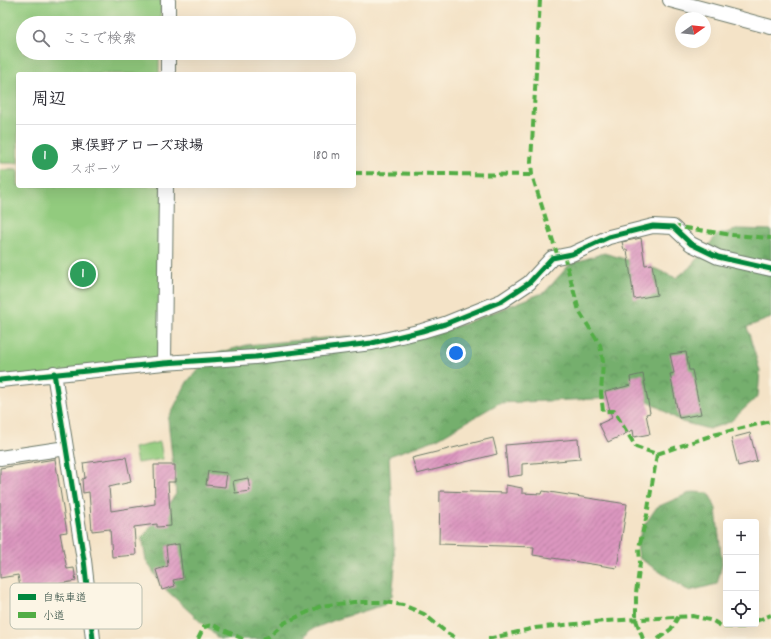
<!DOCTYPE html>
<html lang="ja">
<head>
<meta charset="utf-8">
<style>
	:root { --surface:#fff; --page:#f2f2f3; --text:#2b2b33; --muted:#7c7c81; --line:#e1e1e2; --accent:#d1495b }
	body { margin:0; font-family:Dekko,"Klee One",sans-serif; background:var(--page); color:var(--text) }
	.controls { position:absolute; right:12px; bottom:12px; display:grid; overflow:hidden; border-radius:4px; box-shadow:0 4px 16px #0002 }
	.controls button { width:36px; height:36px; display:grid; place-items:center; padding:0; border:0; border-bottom:1px solid var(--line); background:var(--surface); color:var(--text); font:20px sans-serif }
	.compass { position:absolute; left:675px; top:12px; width:36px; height:36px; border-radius:50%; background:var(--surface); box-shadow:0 4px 16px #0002; rotate:75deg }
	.you { position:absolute; left:456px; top:353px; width:14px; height:14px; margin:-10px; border:3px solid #fff; border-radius:50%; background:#1a73e8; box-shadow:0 0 0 6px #1a73e833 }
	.badge { display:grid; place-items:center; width:26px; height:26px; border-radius:50%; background:var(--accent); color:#fff; font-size:13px; font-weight:700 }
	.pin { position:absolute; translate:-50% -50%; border:2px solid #fff; box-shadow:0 1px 4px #0006 }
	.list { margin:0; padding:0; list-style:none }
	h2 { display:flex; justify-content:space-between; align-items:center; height:52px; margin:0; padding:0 16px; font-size:17px }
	h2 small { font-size:13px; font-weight:400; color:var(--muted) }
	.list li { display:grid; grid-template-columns:26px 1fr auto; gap:12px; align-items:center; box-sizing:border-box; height:64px; padding:0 16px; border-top:1px solid var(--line) }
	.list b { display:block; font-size:15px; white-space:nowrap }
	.list p { margin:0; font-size:13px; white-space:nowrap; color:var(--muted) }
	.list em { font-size:13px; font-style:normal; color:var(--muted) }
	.icon { flex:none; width:22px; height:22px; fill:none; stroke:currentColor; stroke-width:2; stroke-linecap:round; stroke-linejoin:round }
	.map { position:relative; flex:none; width:771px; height:639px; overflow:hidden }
	.search { position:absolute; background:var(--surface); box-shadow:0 4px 16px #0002; left:16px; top:16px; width:340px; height:44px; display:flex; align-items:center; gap:10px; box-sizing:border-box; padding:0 14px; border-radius:22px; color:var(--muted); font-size:15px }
	.panel { position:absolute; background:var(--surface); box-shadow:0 4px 16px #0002; left:16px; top:72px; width:340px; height:116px; border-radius:4px }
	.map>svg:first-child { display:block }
	.forest { fill:url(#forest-crowns); stroke:#4a7650 }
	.green { fill:#92cb7e; stroke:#588459 }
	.building { fill:url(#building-hatch) }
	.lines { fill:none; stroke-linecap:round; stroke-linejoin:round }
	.minor-casing { stroke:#6a7767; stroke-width:16 }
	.minor { stroke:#fff; stroke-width:14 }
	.quiet { stroke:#52ad45; stroke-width:4; stroke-dasharray:8 4; stroke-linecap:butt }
	.cycleway-casing { stroke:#fcf5e5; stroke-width:8 }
	.cycleway { stroke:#00873e; stroke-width:5 }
	.key { fill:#fcf5e5; stroke:#babeb0; stroke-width:1 }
	.key-label { font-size:11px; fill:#1f3d34 }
</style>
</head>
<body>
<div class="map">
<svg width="771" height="639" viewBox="0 0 771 639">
	<defs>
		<pattern id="forest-crowns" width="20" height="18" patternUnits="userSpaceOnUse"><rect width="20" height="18" fill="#75af6d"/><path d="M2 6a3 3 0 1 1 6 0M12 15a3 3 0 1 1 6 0" fill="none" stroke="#5f905a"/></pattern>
		<pattern id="building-hatch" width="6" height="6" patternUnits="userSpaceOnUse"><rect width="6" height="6" fill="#dc96bf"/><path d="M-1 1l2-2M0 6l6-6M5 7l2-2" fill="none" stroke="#b27c9c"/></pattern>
	</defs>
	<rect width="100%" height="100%" fill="#fcf5e5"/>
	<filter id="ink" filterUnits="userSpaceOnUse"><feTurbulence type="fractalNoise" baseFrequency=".025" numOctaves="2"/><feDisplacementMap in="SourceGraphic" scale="8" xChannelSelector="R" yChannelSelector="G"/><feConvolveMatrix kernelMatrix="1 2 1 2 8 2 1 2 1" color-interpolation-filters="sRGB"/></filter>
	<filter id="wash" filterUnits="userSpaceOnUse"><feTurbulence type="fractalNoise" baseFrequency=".012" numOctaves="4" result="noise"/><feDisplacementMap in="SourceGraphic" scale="16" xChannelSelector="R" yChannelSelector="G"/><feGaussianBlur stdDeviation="0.9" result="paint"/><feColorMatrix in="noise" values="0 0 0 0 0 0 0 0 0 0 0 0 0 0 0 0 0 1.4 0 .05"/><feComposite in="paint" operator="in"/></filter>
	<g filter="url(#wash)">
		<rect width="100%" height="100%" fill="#f4e3c7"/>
		<path class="forest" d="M740 229 771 230V318L747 327 760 371 758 396 730 422 709 429 682 422 642 397 499 403 437 439 389 456 395 568 392 596 384 605 335 620 310 630 304 639H219L162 586 146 560 142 538 176 494 168 419 187 382 211 355 247 345 347 336 408 339 461 325 545 292 570 264 604 253 649 266 676 278 689 268 717 235Z
			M692 492 709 493 716 509 722 564 717 584 689 591 639 558 637 543 643 527 657 507Z"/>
		<path class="green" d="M0 0H161L160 23H23V53H159V74H18V163H0Z
			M0 170H18V186H166L164 363 0 380Z
			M160 442 163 459 137 463 134 448Z"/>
		<g id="blocks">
			<path class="building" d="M641 238 645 265 652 264 657 295 634 299 627 250H624L622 242Z
				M686 352 689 370H692L701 414 679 418 670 374 674 373 670 354Z
				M643 374 650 413 646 414 650 434 634 437 633 430 608 442 599 424 612 418 605 392 631 385 630 377Z
				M750 433 757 461 738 466 731 438Z
				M493 438 497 454 417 474 412 458Z
				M578 439 580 459 522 464V475L508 477 505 445Z
				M126 457 131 482 109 487 111 511 155 504 154 465H175V482H168L171 526 157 527V524L134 527 136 555 112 557 110 529 92 531 89 492 83 493 82 479 85 478 83 463Z
				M55 459 67 532 60 533 67 569 74 568 76 581 41 587 42 590 21 594 18 575 0 578V468Z
				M208 471 227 473 225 487 206 485Z
				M248 478 250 491 235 493 233 481Z
				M506 485 522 488V493L542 494 543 491 627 504 617 568 533 555 534 547 439 544 440 491 506 493Z
				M179 544 183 578 173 580 175 586 162 590 156 570 168 566 166 546Z"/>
		</g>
	</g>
	<g filter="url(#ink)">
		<use href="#blocks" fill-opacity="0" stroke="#6a7767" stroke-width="1"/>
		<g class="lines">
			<g class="minor-casing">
				<path id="minor" d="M670 0 771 27
					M168 23V0
					M168 74V53
					M164 363 166 186
					M54 373 84 560 93 639
					M0 380 164 363 255 357 372 343 422 331 445 324 502 301 529 283 552 258 572 254 609 237 653 226 673 227 691 244 718 257 771 269
					M0 458 66 448"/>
			</g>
			<use href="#minor" class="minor"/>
			<path class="quiet" d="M540 0 531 162 532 175 558 257
				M354 173 532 175
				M672 226 733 235 771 238
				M564 255 579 311 600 345 603 362 601 393 603 411H614L636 447 657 454 713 435 771 421
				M756 621 771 615
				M198 639 204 627 213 625 243 639
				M262 639 268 637 284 623 321 606 354 602H384L403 605 424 614 447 633 458 639
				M488 639 535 628 605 621 693 616 713 621 723 627H743L749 624
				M643 639 636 620V593L640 563 639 547 647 515 657 454
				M658 639 671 629 678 617"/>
			<g class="cycleway-casing">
				<path id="cycleway" d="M54 373 84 560 93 639
					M0 380 164 363 255 357 372 343 422 331 445 324 502 301 529 283 552 258 572 254 609 237 653 226 673 227 691 244 718 257 771 269"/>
			</g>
			<use href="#cycleway" class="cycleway"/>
		</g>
	</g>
	<rect x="10" y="583" width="132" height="46" rx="6" class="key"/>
	<rect x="18" y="594" width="18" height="6" fill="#00873e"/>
	<rect x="18" y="612" width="18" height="6" fill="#52ad45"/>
	<g class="key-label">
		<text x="43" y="601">自転車道</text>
		<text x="43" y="619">小道</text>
	</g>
</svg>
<div class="controls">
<button>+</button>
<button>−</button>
<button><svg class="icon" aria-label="locate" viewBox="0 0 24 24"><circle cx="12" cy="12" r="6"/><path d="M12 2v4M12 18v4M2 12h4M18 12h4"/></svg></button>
</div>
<svg class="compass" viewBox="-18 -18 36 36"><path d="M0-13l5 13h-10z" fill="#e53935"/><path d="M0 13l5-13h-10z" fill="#7c7c81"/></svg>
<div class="you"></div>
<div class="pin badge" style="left:83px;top:274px;background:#2e9e5b">1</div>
<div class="search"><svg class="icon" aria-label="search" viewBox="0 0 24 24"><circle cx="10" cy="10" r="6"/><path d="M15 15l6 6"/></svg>ここで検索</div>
<section class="panel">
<h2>周辺<small></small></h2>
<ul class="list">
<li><span class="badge" style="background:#2e9e5b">1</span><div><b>東俣野アローズ球場</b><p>スポーツ</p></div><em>180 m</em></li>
</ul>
</section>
</div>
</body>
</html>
